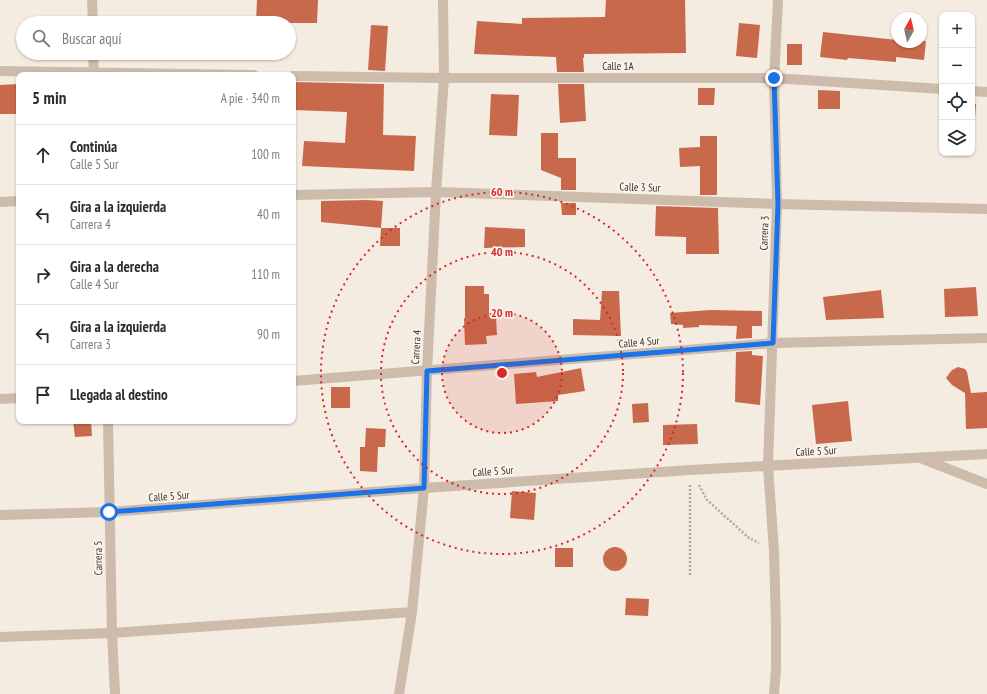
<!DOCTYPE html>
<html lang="es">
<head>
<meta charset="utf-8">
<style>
	:root { --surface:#fff; --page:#f2f2f3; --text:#2b2b33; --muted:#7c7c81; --line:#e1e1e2 }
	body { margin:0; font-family:"PT Sans Narrow",sans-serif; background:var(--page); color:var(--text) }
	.controls { position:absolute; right:12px; top:12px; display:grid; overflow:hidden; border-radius:8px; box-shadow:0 1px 3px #0004 }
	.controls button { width:36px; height:36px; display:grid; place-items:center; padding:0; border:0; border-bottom:1px solid var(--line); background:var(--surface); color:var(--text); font:20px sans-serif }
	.compass { position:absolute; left:891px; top:12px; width:36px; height:36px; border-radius:50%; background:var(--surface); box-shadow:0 1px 3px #0004; rotate:8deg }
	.stop { position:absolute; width:12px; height:12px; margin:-9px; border:3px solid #1a73e8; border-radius:50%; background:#fff }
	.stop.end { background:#1a73e8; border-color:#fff; box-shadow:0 1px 4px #0008 }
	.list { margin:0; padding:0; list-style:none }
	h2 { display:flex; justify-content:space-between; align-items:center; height:52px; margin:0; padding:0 16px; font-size:17px }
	h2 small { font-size:13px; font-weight:400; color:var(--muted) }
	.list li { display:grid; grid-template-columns:26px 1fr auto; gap:12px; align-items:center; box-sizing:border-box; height:60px; padding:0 16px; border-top:1px solid var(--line) }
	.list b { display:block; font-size:15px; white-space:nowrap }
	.list p { margin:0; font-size:13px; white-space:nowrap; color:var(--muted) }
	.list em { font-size:13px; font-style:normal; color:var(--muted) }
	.icon { flex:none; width:22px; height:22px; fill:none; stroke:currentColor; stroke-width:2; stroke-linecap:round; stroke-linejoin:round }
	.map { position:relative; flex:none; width:987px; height:694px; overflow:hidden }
	.search { position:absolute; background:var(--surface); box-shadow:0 1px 3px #0004; left:16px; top:16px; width:280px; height:44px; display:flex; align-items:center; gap:10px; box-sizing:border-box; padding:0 14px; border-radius:22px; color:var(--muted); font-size:15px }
	.panel { position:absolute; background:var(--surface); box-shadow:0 1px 3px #0004; left:16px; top:72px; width:280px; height:352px; border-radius:8px }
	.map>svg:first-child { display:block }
	.building { fill:#c8694b }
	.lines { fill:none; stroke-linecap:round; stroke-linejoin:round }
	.path { stroke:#b9a596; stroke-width:2.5; stroke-dasharray:2 2; stroke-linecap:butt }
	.street { stroke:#cdbbac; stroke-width:10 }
	.route { stroke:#1a73e8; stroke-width:5 }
	.ring { fill:none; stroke:#d62828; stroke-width:2; stroke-dasharray:2 4 }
	.labels { text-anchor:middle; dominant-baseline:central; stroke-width:3.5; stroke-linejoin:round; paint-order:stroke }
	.street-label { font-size:11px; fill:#3b302b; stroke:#fbf5ee }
	.centre { fill:#d62828; stroke:#fbf5ee; stroke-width:2 }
	.ring-label { font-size:12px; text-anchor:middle; font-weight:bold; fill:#d62828; stroke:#fbf5ee; stroke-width:3.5; stroke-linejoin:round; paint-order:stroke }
</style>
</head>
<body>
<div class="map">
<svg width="987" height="694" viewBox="0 0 987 694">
	<rect width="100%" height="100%" fill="#f4ebe1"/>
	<path class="building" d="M257 0H318L317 23H256Z
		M606 0H685L686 53 584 54V58H583L584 72H557L556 57 474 54 477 21 522 24V18L605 17Z
		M739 23 760 25 757 58 736 56Z
		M371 25 388 26 385 71 368 70Z
		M823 32 897 40V42L926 41 924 60 896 57V62L848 58 847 60 820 57Z
		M787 44H802V65H787Z
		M293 82 384 84 383 135 416 136 414 171 302 166 304 141 345 143 347 112 293 110Z
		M19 84 18 114H0V85Z
		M558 84H584L586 121 560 123Z
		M698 88H715L714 105H698Z
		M818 90 840 91V109H818Z
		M491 94 519 95 517 136 489 135Z
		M972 104H976L973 146H972Z
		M541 133H558V158H576V190H561V178L541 170Z
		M700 136H717V195H700V166L680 167 679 148 700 147Z
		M367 200 383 201 381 228 321 222V201Z
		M561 203H576V215H562Z
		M656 206 718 208 719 254H686V237L655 236Z
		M485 227 525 229V247L484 248Z
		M381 228H400V246H380Z
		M465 286H484V294H489V317H496L497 335 486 336 487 344 465 345 464 318H465Z
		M976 287 978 316 945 317 944 289Z
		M881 290 884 318 826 320 823 297Z
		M602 291H619L621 336 573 335V319L600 320Z
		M710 310 762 311V326H752V338L736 339 737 326 699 325V327L683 328V325L671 324 670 313Z
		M752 351V355L763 356 760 405 735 402 736 352Z
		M958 367 965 369 967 372 971 393 987 392V428L966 429 965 393 952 385 946 378 952 370Z
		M581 368 585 391 558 395V401L516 404 514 374 536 372 537 377Z
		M331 387H350V408H331Z
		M848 401 852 441 816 444 812 405Z
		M648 403 649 422 633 423 632 404Z
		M73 421H91L92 436 75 437Z
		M697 424 698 444 663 445V425Z
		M366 428 386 429 385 447H378L377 472 360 471V447H365Z
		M512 491 536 493 534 520 510 518Z
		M603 559a12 12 0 1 1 24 0a12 12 0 1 1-24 0Z
		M555 548H573V567H555Z
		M626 598 649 599 648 616 625 615Z"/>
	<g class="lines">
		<path class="path" d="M699 485 707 500 749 538 759 543
			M690 575V485"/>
		<path class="street" d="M92 0 93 23
			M93 53 94 75
			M0 71 254 75
			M293 76 444 78H774L942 89
			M972 91 987 92
			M293 195 436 192 777 204 987 209
			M0 202 19 201
			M293 381 773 343 987 338
			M0 399 19 398
			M108 421 112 633 115 694
			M923 459 987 484
			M0 515 109 512 424 488 690 470 987 454
			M0 637 112 633 412 612
			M399 694 412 612 424 488 427 371 436 192 444 78 443 0
			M774 694 776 668V626L774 551 768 466 777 204 774 78 778 0"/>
	</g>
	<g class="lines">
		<path class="route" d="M109 512 424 488 427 371 773 343 778 204 774 78"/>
	</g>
	<circle cx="502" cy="373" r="60" fill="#d62828" fill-opacity=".12"/>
	<g class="ring">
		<circle cx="502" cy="373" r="60"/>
		<circle cx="502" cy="373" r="121"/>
		<circle cx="502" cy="373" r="181"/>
	</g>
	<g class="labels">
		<g class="street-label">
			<text x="618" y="66">Calle 1A</text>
			<text transform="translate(640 187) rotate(2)">Calle 3 Sur</text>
			<text transform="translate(764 233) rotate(-88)">Carrera 3</text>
			<text transform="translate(639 342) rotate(-5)">Calle 4 Sur</text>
			<text transform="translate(416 347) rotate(-87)">Carrera 4</text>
			<text transform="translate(816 451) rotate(-3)">Calle 5 Sur</text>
			<text transform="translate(493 471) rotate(-4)">Calle 5 Sur</text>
			<text transform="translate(169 496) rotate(-4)">Calle 5 Sur</text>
			<text transform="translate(98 558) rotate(-91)">Carrera 5</text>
		</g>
	</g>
	<circle cx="502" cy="373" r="6" class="centre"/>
	<g class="ring-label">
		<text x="502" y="196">60 m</text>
		<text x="502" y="256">40 m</text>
		<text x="502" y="317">20 m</text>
	</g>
</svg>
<div class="controls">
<button>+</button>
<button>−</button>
<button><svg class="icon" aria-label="locate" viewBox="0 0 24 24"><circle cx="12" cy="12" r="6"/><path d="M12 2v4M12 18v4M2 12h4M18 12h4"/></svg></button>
<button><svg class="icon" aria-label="layers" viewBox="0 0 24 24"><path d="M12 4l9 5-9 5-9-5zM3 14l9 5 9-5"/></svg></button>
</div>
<svg class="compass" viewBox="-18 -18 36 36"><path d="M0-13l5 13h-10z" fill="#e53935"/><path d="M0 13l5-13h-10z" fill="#7c7c81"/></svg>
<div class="stop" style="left:109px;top:512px"></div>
<div class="stop end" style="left:774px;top:78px"></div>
<div class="search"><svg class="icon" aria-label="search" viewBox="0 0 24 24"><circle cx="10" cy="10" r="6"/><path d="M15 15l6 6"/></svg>Buscar aquí</div>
<section class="panel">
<h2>5 min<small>A pie · 340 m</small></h2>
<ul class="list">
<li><svg class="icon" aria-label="ahead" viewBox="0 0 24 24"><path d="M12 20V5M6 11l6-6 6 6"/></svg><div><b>Continúa</b><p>Calle 5 Sur</p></div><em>100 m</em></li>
<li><svg class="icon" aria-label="left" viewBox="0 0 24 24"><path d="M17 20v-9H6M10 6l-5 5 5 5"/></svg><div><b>Gira a la izquierda</b><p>Carrera 4</p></div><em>40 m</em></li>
<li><svg class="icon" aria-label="right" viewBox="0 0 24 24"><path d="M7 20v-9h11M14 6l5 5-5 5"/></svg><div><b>Gira a la derecha</b><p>Calle 4 Sur</p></div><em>110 m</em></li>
<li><svg class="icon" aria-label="left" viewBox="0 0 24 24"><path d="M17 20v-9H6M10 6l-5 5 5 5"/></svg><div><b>Gira a la izquierda</b><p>Carrera 3</p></div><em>90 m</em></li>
<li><svg class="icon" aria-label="arrive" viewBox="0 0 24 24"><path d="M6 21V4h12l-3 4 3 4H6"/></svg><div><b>Llegada al destino</b></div></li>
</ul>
</section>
</div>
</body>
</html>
